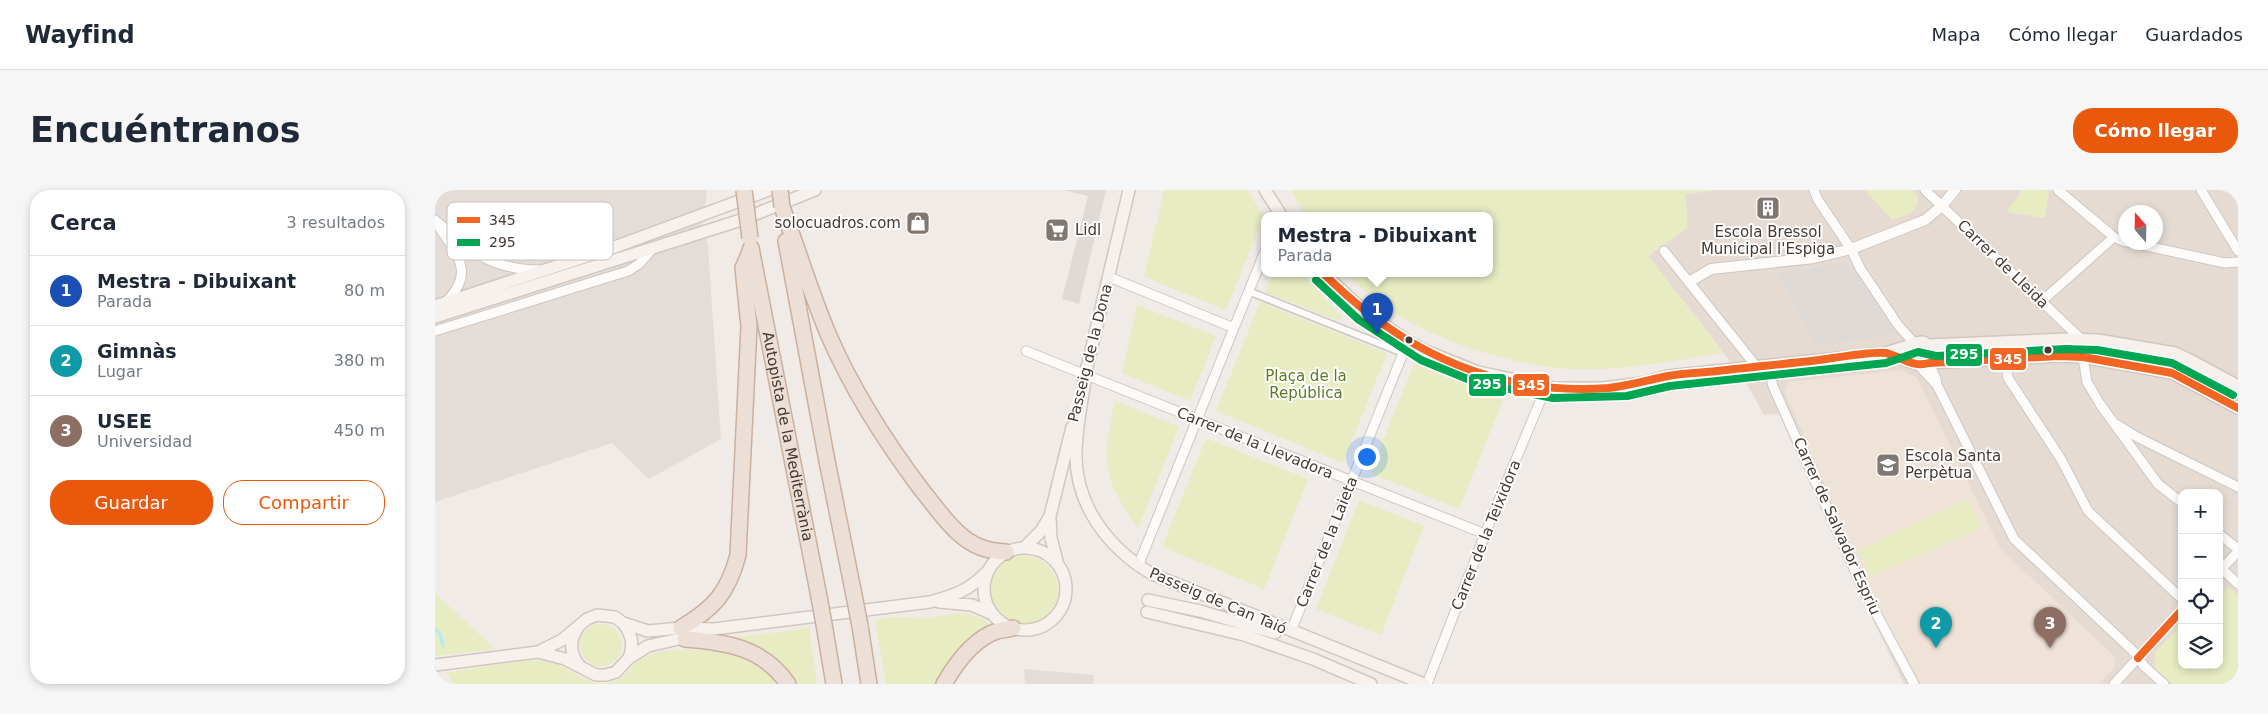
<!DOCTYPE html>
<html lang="es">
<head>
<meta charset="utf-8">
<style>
	:root { --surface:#fff; --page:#f6f6f7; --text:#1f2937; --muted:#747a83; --line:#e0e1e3; --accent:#ea580c }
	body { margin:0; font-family:"DejaVu Sans",sans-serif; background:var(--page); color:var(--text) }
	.controls { position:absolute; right:15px; bottom:15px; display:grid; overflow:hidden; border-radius:10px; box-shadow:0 2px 8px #0003 }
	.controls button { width:45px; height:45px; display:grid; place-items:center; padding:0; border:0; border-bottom:1px solid var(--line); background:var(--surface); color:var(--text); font:25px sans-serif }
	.compass { position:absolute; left:1683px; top:15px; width:45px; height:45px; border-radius:50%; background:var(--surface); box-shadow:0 2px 8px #0003; rotate:340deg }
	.you { position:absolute; left:931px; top:266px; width:18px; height:18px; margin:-12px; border:4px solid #fff; border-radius:50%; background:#1a73e8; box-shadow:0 0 0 8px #1a73e833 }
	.badge { display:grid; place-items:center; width:32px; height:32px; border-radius:50%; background:var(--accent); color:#fff; font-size:16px; font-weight:700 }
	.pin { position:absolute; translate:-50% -41px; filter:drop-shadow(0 1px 2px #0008) }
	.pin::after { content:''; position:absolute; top:26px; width:18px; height:15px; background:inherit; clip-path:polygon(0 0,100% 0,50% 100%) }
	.popup { position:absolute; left:826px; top:22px; width:232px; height:65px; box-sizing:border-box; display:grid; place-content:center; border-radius:10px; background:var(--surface); filter:drop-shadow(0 1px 4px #0005); font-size:16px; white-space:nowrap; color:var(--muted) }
	.popup b { font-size:19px; color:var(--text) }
	.popup::after { content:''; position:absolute; left:50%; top:100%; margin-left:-10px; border:10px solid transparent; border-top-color:var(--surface) }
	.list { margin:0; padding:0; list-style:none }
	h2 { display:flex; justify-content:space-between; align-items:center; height:65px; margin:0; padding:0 20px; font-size:21px }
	h2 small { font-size:16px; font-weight:400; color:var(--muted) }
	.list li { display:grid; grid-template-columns:32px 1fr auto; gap:15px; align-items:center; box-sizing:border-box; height:70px; padding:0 20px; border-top:1px solid var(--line) }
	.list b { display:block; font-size:19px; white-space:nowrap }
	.list p { margin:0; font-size:16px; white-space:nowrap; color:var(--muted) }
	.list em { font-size:16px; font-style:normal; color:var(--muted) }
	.actions { display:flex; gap:10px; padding:15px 20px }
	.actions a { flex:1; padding:11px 0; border:1px solid var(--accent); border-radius:20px; text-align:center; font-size:18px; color:var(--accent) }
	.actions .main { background:var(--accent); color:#fff }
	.icon { flex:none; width:28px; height:28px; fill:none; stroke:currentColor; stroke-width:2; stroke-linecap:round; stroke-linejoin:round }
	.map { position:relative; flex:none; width:1803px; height:494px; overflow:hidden; border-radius:20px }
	header { display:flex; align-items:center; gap:30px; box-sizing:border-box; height:70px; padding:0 25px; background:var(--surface); border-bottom:1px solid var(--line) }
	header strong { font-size:24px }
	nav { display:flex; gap:28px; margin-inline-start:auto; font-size:18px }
	.intro { display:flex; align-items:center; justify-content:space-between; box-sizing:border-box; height:120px; padding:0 30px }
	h1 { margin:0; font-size:35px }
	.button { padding:12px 22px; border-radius:20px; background:var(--accent); color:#fff; font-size:18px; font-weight:700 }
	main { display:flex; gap:30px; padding:0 30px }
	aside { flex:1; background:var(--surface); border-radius:20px; box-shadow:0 2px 8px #0003 }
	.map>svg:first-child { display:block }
	.residential { fill:#e5dbd3; fill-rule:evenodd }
	.industrial { fill:#e3dcd7 }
	.education { fill:#efe2d7 }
	.green { fill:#e7ecc3 }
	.parking { fill:#dfdad6 }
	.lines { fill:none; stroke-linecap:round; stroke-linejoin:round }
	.stream { stroke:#b2eaf2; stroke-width:3 }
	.pedestrian-casing { stroke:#ccc7c2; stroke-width:9 }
	.minor-casing { stroke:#ccc7c2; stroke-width:11 }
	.tertiary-casing { stroke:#ccc7c2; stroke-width:12 }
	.secondary-casing { stroke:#d1c7be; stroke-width:14 }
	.motorway-casing { stroke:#cab09f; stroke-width:18 }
	.pedestrian { stroke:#fdfcfb; stroke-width:6 }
	.minor { stroke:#fdfcfb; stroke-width:9 }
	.tertiary { stroke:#fdfcfb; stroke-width:10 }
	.secondary { stroke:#f6f1ed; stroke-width:11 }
	.motorway { stroke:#ecdfd7; stroke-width:15 }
	.motorway-bridge-casing { stroke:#cab09f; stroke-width:18; stroke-linecap:butt }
	.motorway-bridge { stroke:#ecdfd7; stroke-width:15 }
	.bus-1-casing { stroke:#fff; stroke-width:11 }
	.bus-2-casing { stroke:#fff; stroke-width:11 }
	.bus-1 { stroke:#f26522; stroke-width:8 }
	.bus-2 { stroke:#00a651; stroke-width:8 }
	.bus-dot { fill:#453932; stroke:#fff; stroke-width:2 }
	.labels { text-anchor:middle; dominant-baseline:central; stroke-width:4; stroke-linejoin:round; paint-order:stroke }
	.poi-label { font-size:15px; fill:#453932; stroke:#fff; text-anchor:start }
	.street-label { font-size:15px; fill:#453932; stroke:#fff }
	.park-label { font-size:15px; fill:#5c7c21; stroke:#fff }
	.key { fill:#fff; stroke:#c7c4c2; stroke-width:1 }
	.key-label { font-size:14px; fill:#453932 }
	.line-badge { stroke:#fff; stroke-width:2 }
	.badge-label { font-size:14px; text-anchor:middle; font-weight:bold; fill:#fff }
</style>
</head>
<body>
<header>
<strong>Wayfind</strong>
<nav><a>Mapa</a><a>Cómo llegar</a><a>Guardados</a></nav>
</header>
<div class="intro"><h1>Encuéntranos</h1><a class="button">Cómo llegar</a></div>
<main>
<aside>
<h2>Cerca<small>3 resultados</small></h2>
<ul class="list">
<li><span class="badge" style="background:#1a4fb4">1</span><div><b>Mestra - Dibuixant</b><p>Parada</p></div><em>80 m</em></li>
<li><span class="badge" style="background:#0f9aa8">2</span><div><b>Gimnàs</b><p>Lugar</p></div><em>380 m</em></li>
<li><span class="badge" style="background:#8d6e63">3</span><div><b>USEE</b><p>Universidad</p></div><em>450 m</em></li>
</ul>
<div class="actions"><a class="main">Guardar</a><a>Compartir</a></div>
</aside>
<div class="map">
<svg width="1803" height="494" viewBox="0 0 1803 494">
	<rect width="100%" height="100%" fill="#f0ebe6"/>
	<path class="residential" d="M1281 0H1803V494H1469L1423 399 1344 224 1329 225 1316 201 1289 163 1213 66 1252 38 1251 4ZM1690 22H1720V52H1690ZM1747 303H1784V475H1747Z"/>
	<path class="industrial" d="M0 0H272L268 35 273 57 286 249 214 289 177 253 0 312Z
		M589 479 659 485 658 494H590Z"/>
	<path class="education" d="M1465 180 1482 188 1565 358 1680 467V477L1664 494H1486L1436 403 1350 202 1353 192Z"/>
	<path class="green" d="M729 0H812L829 26 791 120 709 87Z
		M856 0H1282L1251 4 1252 38 1213 66 1289 163C1249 169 1208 177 1168 179 1091 185 961 144 912 83H1054V25H870Z
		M1430 0H1477L1482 5C1485 23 1471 25 1457 30Z
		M1586 0H1611L1614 2 1610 28 1571 22 1584 6Z
		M838 83H867L907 128 905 131 830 102Z
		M825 112 952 163 908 273 781 221Z
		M702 115 781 146 755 211 687 183Z
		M979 174 1068 210 1024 319 935 283Z
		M680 211 744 237 703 338C667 287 666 271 680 211Z
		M771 248 873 289 829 399 727 357Z
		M1533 309 1546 338 1435 387 1423 360Z
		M924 310 989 336 946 445 881 419Z
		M555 400a34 34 0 1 1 68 0a34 34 0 1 1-68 0Z
		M1795 398 1803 406V494H1737L1720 478V462L1747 434V475H1784V399Z
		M0 403 60 459 0 466Z
		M525 423C537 424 545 427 554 434L555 438C530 450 515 469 503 494H451L440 430 456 427 489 428Z
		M145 455a21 21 0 1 1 42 0a21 21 0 1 1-42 0Z
		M374 438 382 494H360L294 448Z
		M238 460C275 459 317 461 341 494H19L12 483C36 479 94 467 115 472 134 476 147 494 168 493 191 493 192 477 208 468 217 462 228 462 238 460Z"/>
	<path class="parking" d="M628 0H671L644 114 627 109 653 6Z
		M1413 73 1417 75 1460 143 1455 146 1380 155 1342 83Z"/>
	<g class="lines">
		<path class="stream" d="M0 439 5 444 8 456"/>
		<g class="pedestrian-casing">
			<path id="pedestrian" d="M813 101 968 163
				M1654 158 1743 173 1803 205
				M1506 163 1640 157"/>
		</g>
		<g class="minor-casing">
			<path id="minor" d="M1379 0 1383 10 1416 59 1425 78 1463 135 1479 153
				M1490 0 1645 148
				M1623 0 1679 47 1690 52
				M1766 0 1803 61
				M0 30C37 61 53 79 104 80
				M4 37C23 66 40 83 11 112
				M1693 52 1790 73 1803 72
				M1229 61 1321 176
				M674 87 799 138
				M1607 111 1679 47
				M0 141 193 81 204 74 218 58
				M591 161 1050 344
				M1648 167 1652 192 1665 214 1723 294 1747 313
				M1570 168 1573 188 1626 269 1653 321 1747 409
				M1494 173 1501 189 1502 195 1579 349 1698 461 1709 476 1729 494
				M1333 176 1338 196 1427 397 1479 494
				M1484 176 1502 195
				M1681 234 1702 247 1803 297
				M1784 344 1803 359
				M703 376 830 61
				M1786 378 1803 394
				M1784 381 1803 362
				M856 441 973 151
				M992 494 1050 344 1111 197
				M1679 494 1747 420"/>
		</g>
		<g class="tertiary-casing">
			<path id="tertiary" d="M1254 92 1276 79 1379 68 1416 59 1490 30 1507 16 1520 0"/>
		</g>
		<g class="secondary-casing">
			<path id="secondary" d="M830 0 846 25
				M888 83 930 122 973 151 991 161 1043 182 1119 198H1167L1208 193 1233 186 1450 163 1477 155
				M0 116 177 58 334 0
				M0 127 306 30 380 0
				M1494 155 1631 149 1663 150 1740 163 1755 170 1803 196
				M1450 163 1487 176 1496 170C1499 162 1496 156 1488 152L1479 153 1473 161 1475 171
				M1494 173 1623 166 1648 167 1737 183 1803 218
				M651 185C647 210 642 235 641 260 639 314 673 358 717 384L989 494
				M649 190 694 0
				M615 327 616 348 622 371
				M590 357 606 341 615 326 637 237
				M549 399a41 41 0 1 1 82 0a41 41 0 1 1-82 0Z
				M713 410 765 421 840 443
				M504 412 537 415 555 423
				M712 422 809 445 878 469 936 494
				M188 433C197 445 199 454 194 468
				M142 439C134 451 135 467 146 477
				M103 462 130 469 161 485H171L181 482 194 468 213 456 257 446
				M0 475 103 462 127 450 152 429 162 425 180 427 188 433 213 441 246 438 279 439 495 412C520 405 533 401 552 382"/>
		</g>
		<g class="motorway-casing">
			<g id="motorway">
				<path d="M347 17C363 60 376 104 394 146 418 201 450 251 486 299 500 316 514 337 532 350 545 359 556 361 571 362"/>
				<path d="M351 51 392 271 419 405"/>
				<path id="s1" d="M316 58 385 412"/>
				<path d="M425 436 434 494"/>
				<path d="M246 438C279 418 293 403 303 365L314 136 308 78 316 59"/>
				<path d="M390 440 399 494"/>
				<path d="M250 449C290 452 328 457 353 494"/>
				<path d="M509 494C521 473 538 449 562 441 567 440 573 439 578 438"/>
			</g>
		</g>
		<use href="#pedestrian" class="pedestrian"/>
		<use href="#minor" class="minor"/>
		<use href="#tertiary" class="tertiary"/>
		<use href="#secondary" class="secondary"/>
		<use href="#motorway" class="motorway"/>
		<g class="motorway-bridge-casing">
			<path id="motorway-bridge" d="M309 0 315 48
				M345 0 347 17
				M419 405 425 436
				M385 412 390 440"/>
		</g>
		<use href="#motorway-bridge" class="motorway-bridge"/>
		<g class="bus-1-casing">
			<path id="bus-1" d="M888 83C966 161 1061 206 1173 198 1194 196 1213 190 1233 186 1249 183 1266 183 1282 181 1316 177 1350 174 1384 170 1398 168 1439 161 1451 163 1467 167 1478 178 1494 173L1623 166 1648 167 1737 183 1803 218
				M1703 468 1747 420"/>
		</g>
		<g class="bus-2-casing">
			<path id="bus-2" d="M881 90 924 130 986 170 1040 192 1118 208 1192 206 1235 196 1451 173 1483 162 1501 166 1631 159 1662 160 1737 173 1798 205"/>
		</g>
		<use href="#bus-1" class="bus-1"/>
		<use href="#bus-2" class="bus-2"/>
	</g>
	<defs>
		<g id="building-square" transform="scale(1.25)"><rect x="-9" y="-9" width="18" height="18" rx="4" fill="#817771" stroke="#fff"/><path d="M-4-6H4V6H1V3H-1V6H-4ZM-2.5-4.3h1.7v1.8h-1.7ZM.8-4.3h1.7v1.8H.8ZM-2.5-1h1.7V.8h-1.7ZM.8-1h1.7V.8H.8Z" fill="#fff"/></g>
		<g id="shop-square" transform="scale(1.25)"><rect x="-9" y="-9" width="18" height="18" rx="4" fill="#817771" stroke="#fff"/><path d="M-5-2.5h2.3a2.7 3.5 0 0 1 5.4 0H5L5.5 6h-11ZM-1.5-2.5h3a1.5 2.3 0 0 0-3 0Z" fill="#fff"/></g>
		<g id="supermarket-square" transform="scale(1.25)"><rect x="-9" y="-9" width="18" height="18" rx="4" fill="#817771" stroke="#fff"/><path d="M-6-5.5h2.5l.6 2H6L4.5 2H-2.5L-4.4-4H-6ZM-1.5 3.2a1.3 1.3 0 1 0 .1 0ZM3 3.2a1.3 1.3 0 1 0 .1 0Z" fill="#fff"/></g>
		<g id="school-square" transform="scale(1.25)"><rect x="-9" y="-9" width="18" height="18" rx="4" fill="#817771" stroke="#fff"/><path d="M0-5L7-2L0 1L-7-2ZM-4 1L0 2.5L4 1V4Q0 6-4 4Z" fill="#fff"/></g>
	</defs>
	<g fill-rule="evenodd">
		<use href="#building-square" x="1333" y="18"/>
		<use href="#shop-square" x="483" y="33"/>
		<use href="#supermarket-square" x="622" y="40"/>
		<use href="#school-square" x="1453" y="275"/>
	</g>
	<g class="bus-dot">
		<circle cx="974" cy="150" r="4.5"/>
		<circle cx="1613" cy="160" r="4.5"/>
	</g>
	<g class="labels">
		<g class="poi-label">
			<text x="466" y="33" text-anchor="end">solocuadros.com</text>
			<text x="640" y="40">Lidl</text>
			<text x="1333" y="42" text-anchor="middle">Escola Bressol<tspan x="1333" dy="17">Municipal l'Espiga</tspan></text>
			<text x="1470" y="266">Escola Santa<tspan x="1470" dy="17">Perpètua</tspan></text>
		</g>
		<g class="street-label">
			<text transform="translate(1568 74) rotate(44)">Carrer de Lleida</text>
			<text transform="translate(655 163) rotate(-76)">Passeig de la Dona</text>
			<text stroke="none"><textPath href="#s1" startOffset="192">Autopista de la Mediterrània</textPath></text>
			<text transform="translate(820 253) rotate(22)">Carrer de la Llevadora</text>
			<text transform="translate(1402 336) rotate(66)">Carrer de Salvador Espriu</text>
			<text transform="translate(1051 345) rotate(-68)">Carrer de la Teixidora</text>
			<text transform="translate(892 352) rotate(-68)">Carrer de la Laieta</text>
			<text transform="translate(783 411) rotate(23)">Passeig de Can Taió</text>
		</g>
		<g class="park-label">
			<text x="871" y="186">Plaça de la<tspan x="871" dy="17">República</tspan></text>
		</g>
	</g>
	<rect x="12" y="12" width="166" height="58" rx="8" class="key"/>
	<rect x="22" y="27" width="23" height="6" fill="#f26522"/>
	<rect x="22" y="49" width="23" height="7" fill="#00a651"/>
	<g class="key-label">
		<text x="54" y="35">345</text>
		<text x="54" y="57">295</text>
	</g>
	<g class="line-badge">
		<rect x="1510" y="153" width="38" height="24" rx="5" fill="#00a651"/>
		<rect x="1554" y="157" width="38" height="24" rx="5" fill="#f26522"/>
		<rect x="1033" y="183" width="39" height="24" rx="5" fill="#00a651"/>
		<rect x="1077" y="183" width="38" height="24" rx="5" fill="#f26522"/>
	</g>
	<g class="badge-label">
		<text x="1529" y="169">295</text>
		<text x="1573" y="174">345</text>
		<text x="1052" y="199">295</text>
		<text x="1096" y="200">345</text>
	</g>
</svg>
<div class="controls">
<button>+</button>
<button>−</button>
<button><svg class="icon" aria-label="locate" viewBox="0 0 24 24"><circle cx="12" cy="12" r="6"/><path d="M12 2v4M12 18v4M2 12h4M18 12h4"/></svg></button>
<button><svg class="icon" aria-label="layers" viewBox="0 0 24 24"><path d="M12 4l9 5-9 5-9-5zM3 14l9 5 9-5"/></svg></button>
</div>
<svg class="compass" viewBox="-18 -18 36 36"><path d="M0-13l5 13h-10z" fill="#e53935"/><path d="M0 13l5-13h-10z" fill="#747a83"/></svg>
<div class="you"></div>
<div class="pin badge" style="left:942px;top:144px;background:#1a4fb4">1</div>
<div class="popup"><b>Mestra - Dibuixant</b>Parada</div>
<div class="pin badge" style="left:1501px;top:458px;background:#0f9aa8">2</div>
<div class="pin badge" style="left:1615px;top:458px;background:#8d6e63">3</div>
</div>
</main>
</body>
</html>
